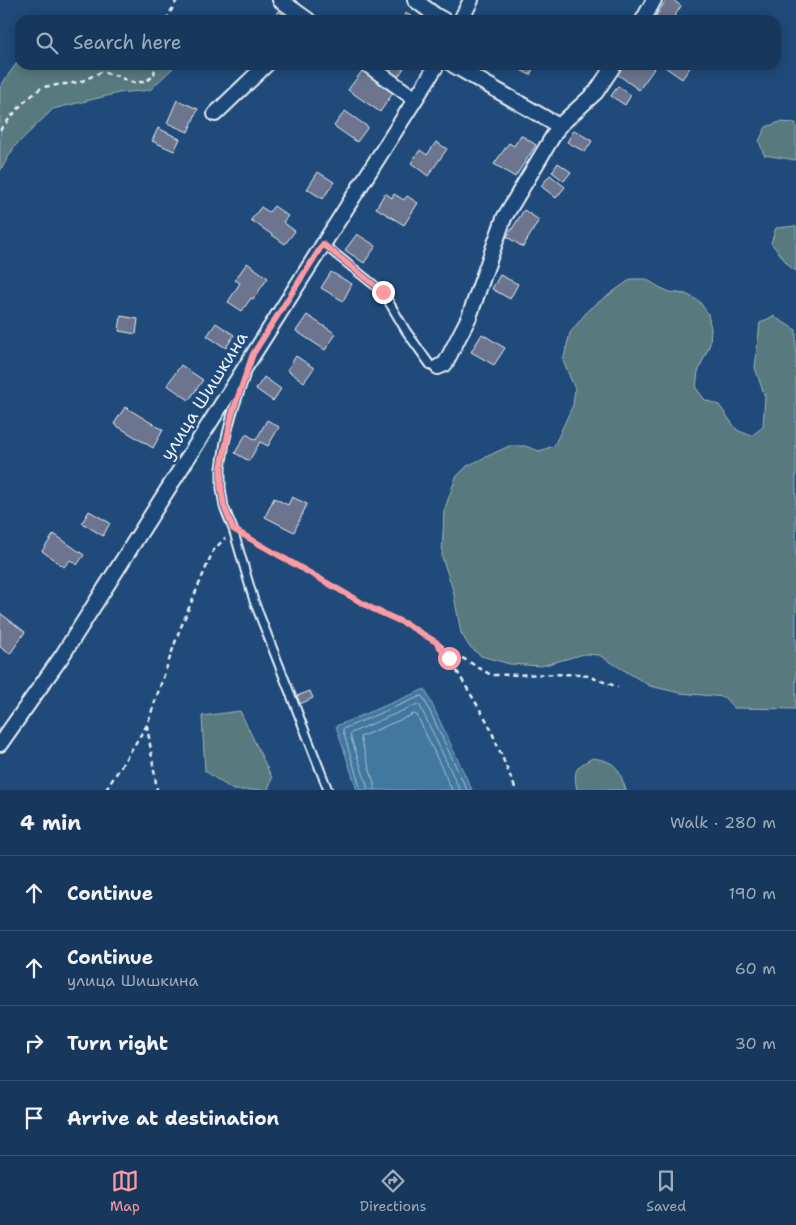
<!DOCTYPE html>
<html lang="en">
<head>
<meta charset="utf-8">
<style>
	:root { --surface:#17385c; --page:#203f62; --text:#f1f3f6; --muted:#9eacbb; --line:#365272; --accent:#ff9aa2 }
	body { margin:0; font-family:"Shantell Sans",sans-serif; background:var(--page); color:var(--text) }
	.stop { position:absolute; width:15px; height:15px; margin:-11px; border:4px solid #ff9aa2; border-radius:50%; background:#fff }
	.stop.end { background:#ff9aa2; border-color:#fff; box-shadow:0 1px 5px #0008 }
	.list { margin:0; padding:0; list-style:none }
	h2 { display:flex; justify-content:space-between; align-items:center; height:65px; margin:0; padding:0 20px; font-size:21px }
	h2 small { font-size:16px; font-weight:400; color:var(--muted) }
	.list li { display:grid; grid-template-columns:32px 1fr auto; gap:15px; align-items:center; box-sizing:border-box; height:75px; padding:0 20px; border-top:1px solid var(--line) }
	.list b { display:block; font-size:19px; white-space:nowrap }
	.list p { margin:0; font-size:16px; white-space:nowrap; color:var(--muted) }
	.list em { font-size:16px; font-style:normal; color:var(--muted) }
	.icon { flex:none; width:28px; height:28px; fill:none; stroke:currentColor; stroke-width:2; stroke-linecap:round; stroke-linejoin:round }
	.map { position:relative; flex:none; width:796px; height:790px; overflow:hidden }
	.search { position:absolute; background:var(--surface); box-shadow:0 2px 12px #0003; left:15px; right:15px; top:15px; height:55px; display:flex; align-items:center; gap:12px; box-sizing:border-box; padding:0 18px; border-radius:15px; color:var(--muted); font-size:19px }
	.sheet { height:365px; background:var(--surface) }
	nav { display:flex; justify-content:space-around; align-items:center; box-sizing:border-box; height:70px; border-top:1px solid var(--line); background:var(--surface); font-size:14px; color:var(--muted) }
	nav a { display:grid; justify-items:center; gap:2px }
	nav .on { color:var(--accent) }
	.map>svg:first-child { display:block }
	.green { fill:#59797e; stroke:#a0b5bb }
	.water { fill:#42779f; stroke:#84a8c3 }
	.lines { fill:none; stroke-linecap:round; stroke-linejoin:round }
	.shore { stroke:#a6c0d4; stroke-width:1 }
	.building { fill:#6c758d; stroke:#e8f1f8 }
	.lane-casing { stroke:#e8f1f8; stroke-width:11 }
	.street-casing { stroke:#e8f1f8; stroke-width:18 }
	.path { stroke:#e8f1f8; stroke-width:2.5; stroke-dasharray:5 4; stroke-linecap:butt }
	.lane { stroke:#1f4a7a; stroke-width:7 }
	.street { stroke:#1f4a7a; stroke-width:14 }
	.route { stroke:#ff9aa2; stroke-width:6 }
	.labels { text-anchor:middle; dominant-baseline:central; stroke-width:5; stroke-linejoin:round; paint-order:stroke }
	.street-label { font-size:18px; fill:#e8f1f8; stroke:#1f4a7a }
</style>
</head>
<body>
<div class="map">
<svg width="796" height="790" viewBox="0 0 796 790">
	<rect width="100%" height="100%" fill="#1f4a7a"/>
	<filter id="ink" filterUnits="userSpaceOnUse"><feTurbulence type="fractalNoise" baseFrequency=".02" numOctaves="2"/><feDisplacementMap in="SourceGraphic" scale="10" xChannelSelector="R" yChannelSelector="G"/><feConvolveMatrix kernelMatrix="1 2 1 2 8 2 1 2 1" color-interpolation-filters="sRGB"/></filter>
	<g filter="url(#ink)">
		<path class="green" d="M20 63V65H176L150 90 119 93 53 109 15 146 0 171V87L16 64Z
			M780 122 796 123V160L764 155 759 141 766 127Z
			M796 226V271L790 267 771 243 776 228Z
			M631 279H646L659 287 670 292 686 294 699 301 708 314 711 329 710 344 698 372 696 388 705 400 719 405 737 430 751 436 763 427 765 397 755 368 760 323 773 316 796 330V709L734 708 724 697 680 693 650 686 599 655 584 654 541 666 510 664 481 656 469 646 461 633 453 590 442 557 444 511 456 477 467 466 509 446H525L539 451 554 446 573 405 575 389 563 361 570 333 589 309Z
			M240 711 272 778 268 790H233L205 771 202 716Z
			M593 758C618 762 618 768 626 790H577C573 770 575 767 593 758Z"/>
		<path class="water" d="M425 689 472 790H357L336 726Z"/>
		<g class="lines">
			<path class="shore" d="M361 790 343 731V729L421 696 423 697 467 790
				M367 790V785L350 735 351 733 418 704 420 706 460 790
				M375 790 374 783 360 737 414 714 417 715 452 790"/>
		</g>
		<path class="building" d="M666 0H673L681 6 672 20H662L656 16Z
			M279 11 290 20H271Z
			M406 13 417 20H402Z
			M373 65H406L396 80Z
			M511 65H535L530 75Z
			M624 65H632L633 66 634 65H649L654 69 639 90 617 74Z
			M662 65H692L682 79Z
			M362 71 393 93 380 112 348 90Z
			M618 86 631 95 625 105 611 96Z
			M177 100 198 109 188 132 167 123Z
			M345 111 368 127 357 142 334 126Z
			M158 128 180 139 174 151 152 141Z
			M574 130 592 141 585 152 567 142Z
			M521 135 536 145 515 177 494 164 509 143 514 146Z
			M436 142 447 149 428 176 411 163 420 150 427 155Z
			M558 163 571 172 564 181 552 172Z
			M318 172 334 182 323 199 307 189Z
			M550 175 565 187 556 198 541 186Z
			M385 193 392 198 394 194 404 200 407 196 418 203 404 225 376 208Z
			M274 206 288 216 283 222 295 231 285 244 251 220 261 207 269 212Z
			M524 210 539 220 523 247 507 237Z
			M357 234 376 246 364 263 345 250Z
			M247 263 268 278 253 299 251 298 242 311 228 302 240 283 235 280Z
			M331 272 352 284 343 301 321 288Z
			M500 275 518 284 510 299 492 289Z
			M307 315 336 334 325 350 296 331Z
			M121 316 138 319 136 334 119 331Z
			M216 323 234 335 226 348 207 336Z
			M482 334 505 348 494 365 471 352Z
			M296 356 314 368 304 382 287 370Z
			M181 365 203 380 189 400 167 385Z
			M264 377 281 389 273 401 256 389Z
			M125 407 163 430 153 448 114 424Z
			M267 420 279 427 268 446 260 442 249 461 235 453 246 434 256 440Z
			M292 497 307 504 294 532 265 517 274 498 288 505Z
			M89 511 110 523 103 536 82 523Z
			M54 534 84 555 77 565 70 560 64 567 42 551Z
			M0 613 25 632 10 654 0 647Z
			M310 691 313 698 300 704 297 696Z"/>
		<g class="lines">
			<g class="lane-casing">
				<path id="lane" d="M323 244 383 292 406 331 431 366 438 367
					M245 376 232 414 225 442 221 468V488L224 507 233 529 254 601 328 790"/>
			</g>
			<g class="street-casing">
				<path id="street" d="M280 0 308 20
					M415 0 435 15 444 20
					M461 20 471 0
					M643 20 654 0
					M368 65 415 99
					M453 65 559 126
					M215 114 266 65
					M438 367 445 364 469 317 504 218 559 126 596 92 614 65
					M0 744 62 656 437 65"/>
			</g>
			<path class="path" d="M166 20 177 0
				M0 130 23 103 42 87 80 82 101 72 118 76 129 82H144L154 76 155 65
				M247 537 371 608 406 624 436 642 449 658 488 723 516 790
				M439 644 491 675 582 674 618 687
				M147 725 157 790
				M106 790 147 725 178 634 213 551 225 538"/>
			<use href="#lane" class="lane"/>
			<use href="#street" class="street"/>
		</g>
	</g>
	<g class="lines" filter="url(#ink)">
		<path class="route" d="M383 292 323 244 253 354 232 414 221 468V488L224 506 233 529 371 608 406 624 436 642 449 658"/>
	</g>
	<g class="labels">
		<g class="street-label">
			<text transform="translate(204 396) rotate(-58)">улица Шишкина</text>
		</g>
	</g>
</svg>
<div class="stop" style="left:449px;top:658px"></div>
<div class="stop end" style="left:383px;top:292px"></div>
<div class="search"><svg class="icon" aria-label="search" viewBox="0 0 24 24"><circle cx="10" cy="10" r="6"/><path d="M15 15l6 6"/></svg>Search here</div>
</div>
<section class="sheet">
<h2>4 min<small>Walk · 280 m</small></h2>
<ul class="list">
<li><svg class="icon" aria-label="ahead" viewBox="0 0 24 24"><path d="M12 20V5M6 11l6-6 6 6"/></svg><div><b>Continue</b></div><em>190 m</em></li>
<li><svg class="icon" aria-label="ahead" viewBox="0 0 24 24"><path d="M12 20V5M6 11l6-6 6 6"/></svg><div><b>Continue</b><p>улица Шишкина</p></div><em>60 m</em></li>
<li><svg class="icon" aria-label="right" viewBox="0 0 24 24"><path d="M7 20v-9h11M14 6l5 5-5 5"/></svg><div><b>Turn right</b></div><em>30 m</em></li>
<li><svg class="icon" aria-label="arrive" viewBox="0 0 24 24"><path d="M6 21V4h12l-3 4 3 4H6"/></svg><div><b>Arrive at destination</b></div></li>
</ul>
</section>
<nav>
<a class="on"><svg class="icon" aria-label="map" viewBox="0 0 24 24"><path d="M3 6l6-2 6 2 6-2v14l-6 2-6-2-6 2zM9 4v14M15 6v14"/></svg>Map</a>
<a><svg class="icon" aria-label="directions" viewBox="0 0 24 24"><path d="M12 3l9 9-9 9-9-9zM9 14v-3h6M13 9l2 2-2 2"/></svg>Directions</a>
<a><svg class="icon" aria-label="saved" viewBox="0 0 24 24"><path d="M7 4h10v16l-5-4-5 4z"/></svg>Saved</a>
</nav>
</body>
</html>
